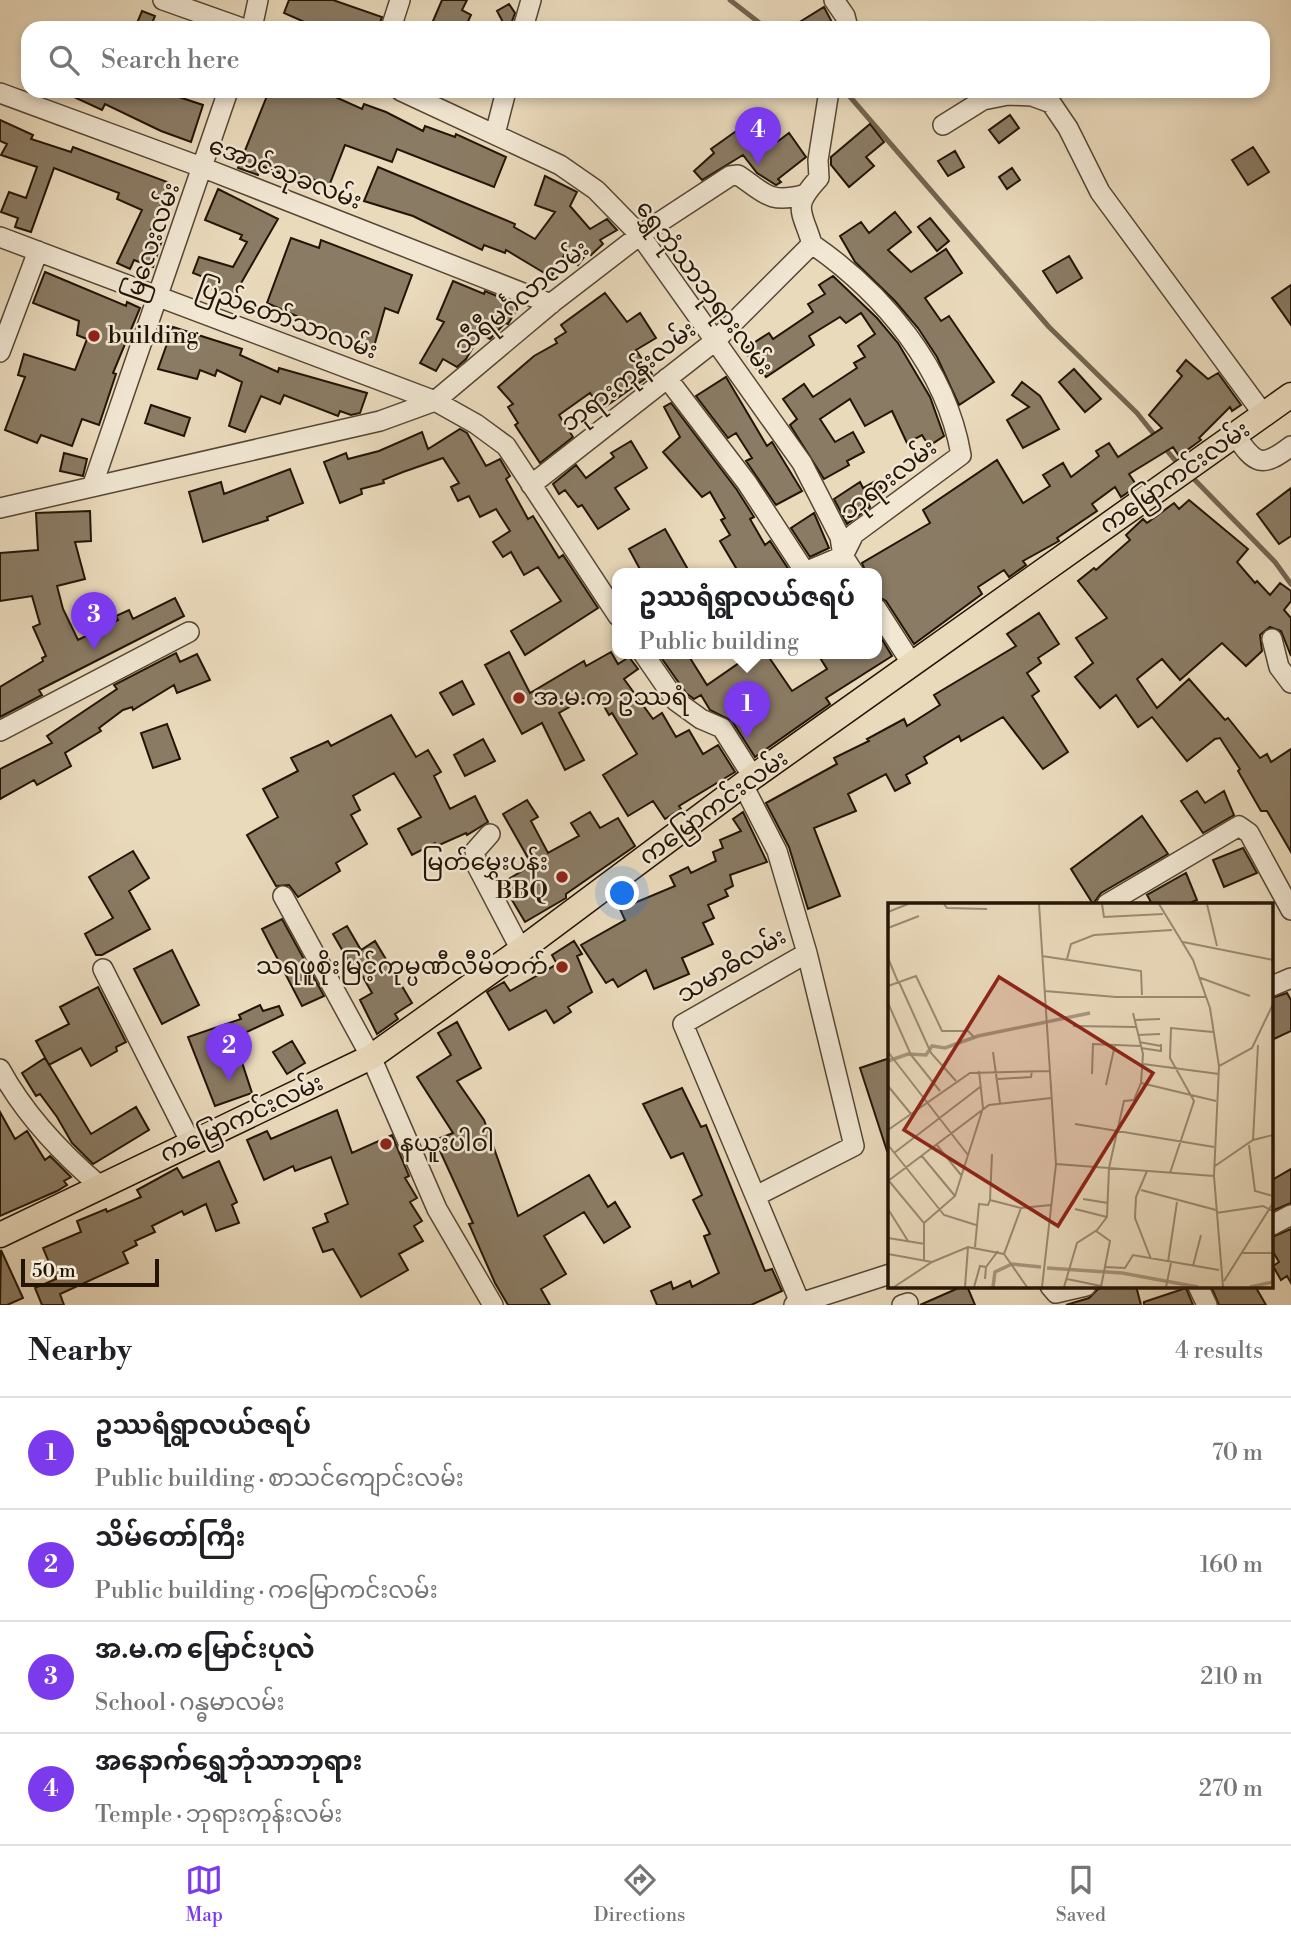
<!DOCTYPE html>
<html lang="en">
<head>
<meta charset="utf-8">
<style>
	:root { --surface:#fff; --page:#f2f2f2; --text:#202124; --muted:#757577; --line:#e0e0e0; --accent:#7c3aed }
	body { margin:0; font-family:"Libre Bodoni","Noto Sans Myanmar",serif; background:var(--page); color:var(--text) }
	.scale { position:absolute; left:21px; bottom:18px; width:138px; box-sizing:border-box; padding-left:7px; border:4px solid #231405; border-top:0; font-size:19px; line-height:24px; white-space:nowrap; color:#231405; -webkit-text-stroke:5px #f1e7d3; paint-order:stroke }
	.you { position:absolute; left:623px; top:894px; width:24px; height:24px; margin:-18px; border:5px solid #fff; border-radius:50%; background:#1a73e8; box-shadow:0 0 0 10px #1a73e833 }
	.badge { display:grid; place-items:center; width:46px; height:46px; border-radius:50%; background:var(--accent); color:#fff; font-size:23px; font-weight:700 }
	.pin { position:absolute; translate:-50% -58px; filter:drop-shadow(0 2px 4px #0008) }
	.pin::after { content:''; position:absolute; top:37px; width:24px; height:21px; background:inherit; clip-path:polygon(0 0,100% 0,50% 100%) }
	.popup { position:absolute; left:612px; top:568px; width:270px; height:91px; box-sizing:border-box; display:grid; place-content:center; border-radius:14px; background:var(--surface); filter:drop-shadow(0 2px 5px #0005); font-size:23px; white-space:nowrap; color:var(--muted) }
	.popup b { font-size:26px; color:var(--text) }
	.popup::after { content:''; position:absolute; left:50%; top:100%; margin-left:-14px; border:14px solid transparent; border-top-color:var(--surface) }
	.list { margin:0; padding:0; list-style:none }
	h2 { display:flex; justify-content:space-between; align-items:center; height:91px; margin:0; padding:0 28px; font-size:30px }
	h2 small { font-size:23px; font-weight:400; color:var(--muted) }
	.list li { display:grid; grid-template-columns:46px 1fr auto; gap:21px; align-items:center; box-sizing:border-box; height:112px; padding:0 28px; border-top:2px solid var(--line) }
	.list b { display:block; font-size:26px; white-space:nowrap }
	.list p { margin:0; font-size:23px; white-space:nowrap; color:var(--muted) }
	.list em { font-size:23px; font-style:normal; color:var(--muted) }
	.icon { flex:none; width:38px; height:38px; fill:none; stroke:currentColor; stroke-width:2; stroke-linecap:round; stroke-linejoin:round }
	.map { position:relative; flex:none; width:1291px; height:1305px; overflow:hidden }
	.search { position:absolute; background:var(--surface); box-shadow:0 4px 10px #0003; left:21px; right:21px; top:21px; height:77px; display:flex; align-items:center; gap:18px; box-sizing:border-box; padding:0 24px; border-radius:21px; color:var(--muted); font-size:26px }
	.sheet { height:539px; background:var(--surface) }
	nav { display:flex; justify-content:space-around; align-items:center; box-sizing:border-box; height:98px; border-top:2px solid var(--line); background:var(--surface); font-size:19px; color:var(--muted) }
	nav a { display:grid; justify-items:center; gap:4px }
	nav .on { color:var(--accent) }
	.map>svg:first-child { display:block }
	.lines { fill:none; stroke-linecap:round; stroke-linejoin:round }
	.stream { stroke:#72634e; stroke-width:5 }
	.building { fill:#8a7b64; stroke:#231405; stroke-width:2 }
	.minor-casing { stroke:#554633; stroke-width:22 }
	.major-casing { stroke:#231405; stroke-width:27 }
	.minor { stroke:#f1e7d3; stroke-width:19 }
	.major { stroke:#eadabc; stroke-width:24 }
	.poi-dot { fill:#8f2418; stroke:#f1e7d3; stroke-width:2.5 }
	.labels { text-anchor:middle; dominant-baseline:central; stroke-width:5; stroke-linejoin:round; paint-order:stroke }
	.street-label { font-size:24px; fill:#231405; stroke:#f1e7d3 }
	.poi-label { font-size:24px; fill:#231405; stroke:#f1e7d3; text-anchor:start }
	.inset-river { fill:none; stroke:#a6977e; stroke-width:3.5 }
	.inset-road { fill:none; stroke:#9a8b73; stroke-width:2 }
	.view { fill:#8f2418; fill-opacity:0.15; stroke:#8f2418; stroke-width:3.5 }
	.inset-edge { fill:none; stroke:#231405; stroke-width:3.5 }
</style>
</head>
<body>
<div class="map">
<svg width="1291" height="1305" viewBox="0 0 1291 1305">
	<rect width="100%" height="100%" fill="#eadabc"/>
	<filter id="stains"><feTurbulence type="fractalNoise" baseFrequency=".00286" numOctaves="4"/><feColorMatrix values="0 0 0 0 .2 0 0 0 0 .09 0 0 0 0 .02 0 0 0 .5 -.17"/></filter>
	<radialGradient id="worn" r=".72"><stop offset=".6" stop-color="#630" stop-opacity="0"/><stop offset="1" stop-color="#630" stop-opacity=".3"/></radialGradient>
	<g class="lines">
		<path class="stream" d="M730 0 766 28
			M845 91 1049 327 1137 413 1157 438
			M1163 446 1179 465
			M1189 474 1275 562 1291 584"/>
	</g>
	<path class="building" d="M289 0H333L382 17 378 28H318L284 13Z
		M442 0H467L462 10 471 15 465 28H430Z
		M509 4 515 13 511 24 506 28 497 11Z
		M824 7 835 28H790Z
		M142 11 155 16 150 28H135Z
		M61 91H181L179 97 203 105 191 142 161 131 105 104 102 110Z
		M269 91H322L362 109 364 104 386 112 423 131 425 126 455 137 456 134 506 157 494 187 397 149 392 162 345 145 329 186 287 169 285 175 261 166 258 175 238 168Z
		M1010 115 1019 128 999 143 989 130Z
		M756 117 777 142 789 133 806 157 778 179 781 182 776 185 757 173 743 155 702 180 694 171 714 153 711 149Z
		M0 120 33 135 31 139 71 152 73 147 170 183 150 232 163 237 153 267 134 260 130 269 117 263 142 210 117 199 119 193 54 168 31 232 15 227 18 218 1 212 9 192 26 198 37 167 1 155 7 144 0 141Z
		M870 124 884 142 866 157 874 166 849 187 831 165V157Z
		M1253 147 1269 172 1248 185 1232 160Z
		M955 151 964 167 948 176 938 161Z
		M378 167 515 224 514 227 535 239 555 212 535 205 545 176 577 192 570 206 590 229 607 219 617 230 600 240 603 244 591 255 588 252 578 265 565 254 551 277 506 250 505 253 484 245 482 250 413 216 364 201Z
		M1012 168 1020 180 1007 189 999 177Z
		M218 189 278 219 233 297 203 285 206 278 193 273 199 257 233 267 247 242 240 239 242 235 205 220Z
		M895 212 911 232 888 250 911 272 946 249 962 273 925 298 941 321 949 316 994 382 959 405 937 357 918 328 895 301 855 262 840 236 861 222 869 233Z
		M930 218 949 241 937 251 918 227Z
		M291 238 319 248 321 240 412 275 398 313 385 308 373 350 267 303Z
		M1069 256 1082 278 1057 293 1043 271Z
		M45 272 126 306 127 302 140 308 113 373 116 374 99 425 82 419 72 446 41 435 37 443 5 430 25 377 18 375 24 354 75 370 87 339 77 335 79 321 33 303Z
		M833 276 877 318 898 343 930 397 944 436 929 446 922 435 907 443 892 411 865 426 850 399 820 419 835 442 853 432 864 452 847 461 849 465 824 479 790 425 797 419 783 399 804 384 813 397 857 368 854 363 865 357 858 346 875 334 861 313 846 323 840 317 809 336 814 345 766 377 762 371 759 372 744 349 769 333 773 339 813 312 808 304 825 294 819 285Z
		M453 281 484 294 485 291 504 299 518 307 508 324 505 323 490 339 481 334 466 359 457 367 443 359 436 371 420 363 444 322 437 319Z
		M1291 285V325L1272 298Z
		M605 293 627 322 640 313 656 338 636 350 652 374 602 409 590 393 559 415 573 437 540 463 515 425 518 423 508 407 513 404 498 387 534 356 557 343 555 339 566 332 561 325Z
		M173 327 242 349 240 355 278 372 279 368 367 393 360 413 351 415 340 411 338 416 284 395 280 404 261 396 245 432 229 426 242 382 217 370 215 376 200 370 197 379 158 369Z
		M1186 360 1208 379 1218 373 1241 405 1232 411 1230 407 1199 438 1201 440 1179 456 1173 447 1129 474 1137 486 1121 497 1115 487 1092 504 1097 511 1057 538 1059 541 1023 561 1026 565 1009 577 1004 570 978 587 982 594 914 644 886 601 877 596V573H866L862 563 930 523 923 510 997 460 1023 503 1050 486 1043 475 1063 463 1071 477 1099 456 1096 451 1109 443 1118 457 1162 428 1149 415 1182 376 1177 371Z
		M1074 369 1101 399 1085 412 1059 382Z
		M726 377 767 446 772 442 802 491 776 505 746 461 752 458 736 433 728 438 696 396Z
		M1022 382 1040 396 1059 429 1023 448 1007 420 1029 407 1012 395Z
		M671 403 737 490 754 517 750 519 765 545 770 541 789 570 784 573H739L720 541 730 535 721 520 725 518 710 492 702 497 663 452 680 437 664 407Z
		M151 405 190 418 184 436 145 423Z
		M460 429 467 433 486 466 500 459 510 476 506 479 528 519 533 516 559 558 563 555 598 608 525 655 511 631 561 601 538 567 524 575 511 552 503 557 493 542 510 531 496 509 480 517 469 496 458 501 451 487 459 483 443 458 403 472 383 480 384 483 361 489 362 494 340 503 324 462 346 453 348 459 379 451 422 432 428 449Z
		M631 441 647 468 615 488 629 509 598 529 582 505 578 507 565 490 559 494 553 484 576 465 586 478 614 457 611 453Z
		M64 453 87 459 83 476 60 471Z
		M290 469 303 503 267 517 268 520 203 542 189 492 221 482 224 494Z
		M877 480 885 494 868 503 870 507 847 524 834 499 860 482 863 488Z
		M1291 488V536L1279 544 1257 514Z
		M1189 500 1248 549 1237 562 1255 583 1257 581 1270 595 1280 583 1291 591V601L1284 610 1291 618V656L1281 631 1270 627 1260 635 1262 651 1246 666 1222 643 1180 680 1162 659 1137 679 1157 708 1189 679 1225 720 1228 718 1260 758 1267 754 1271 762 1291 749V852L1267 811H1261L1238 771 1240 769 1220 738 1215 739 1187 761 1152 717 1138 727 1116 695 1100 708 1075 677 1093 663 1076 638 1107 618 1078 581 1094 568 1096 570 1130 540 1126 535 1143 519 1147 523 1174 503 1179 509Z
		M90 511 91 541 75 542 85 579 57 586 63 609 78 640 118 620 116 616 129 610 133 619 175 598 184 616 39 690 42 695 0 717V687L43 661 42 658 46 656 33 627 40 624 32 596 0 601V553L38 550 36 513Z
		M814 513 829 548 810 557 791 528Z
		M665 529 690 573H642L629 549Z
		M1039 613 1059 644 1038 658 1041 663 1027 673 1039 691 1032 696 1068 752 1043 769 1003 717 961 741 959 736 924 757 927 763 906 775 910 783 895 791 886 774 848 794 856 811 814 828 840 896 808 909 789 847 766 803 837 764 834 758 869 741 867 739 904 719 907 726 940 705 934 695 1016 646 1007 634Z
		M877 631 892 656 826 698 830 704 755 757 732 721 710 710 701 695 694 699 686 693 658 653H697L690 658 707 685 742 661 744 664 760 653H766L792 691 827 669 817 653H877Z
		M509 652 530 693 584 661 586 666 611 652 618 664 629 657 638 669 624 679 653 719 662 713 676 737 689 730 703 754 718 745 735 772 679 806 681 809 665 819 653 801 628 816 603 775 637 754 612 713 609 715 596 692 559 713 584 760 565 770 542 723 522 734 485 665Z
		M176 653 180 662 197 654 210 680 177 693 174 685 133 710 132 707 123 710 99 728 101 731 65 753 71 766 37 785 34 780 0 799V769L52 743 47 736 117 689 114 685Z
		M462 681 474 704 453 715 440 693Z
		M391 715 416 757 428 750 441 772 434 776 450 809 475 796 488 822 467 835 466 833 437 846 435 843 412 855 398 829 421 817 394 773 353 796 360 810 351 815 367 844 336 863 340 871 298 897 289 885 276 886 247 835 278 817 263 789 298 771 291 758 328 741 331 746Z
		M167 724 180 759 153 768 141 733Z
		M483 739 495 761 465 776 454 755Z
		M1197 791 1205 803 1224 791 1234 815 1203 833 1181 801Z
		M527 800 538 817 531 821 548 853 579 836 571 823 590 812 600 828 618 818 635 846 566 894V898L525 922 502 883 532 865 503 814Z
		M743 812 767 862 730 875 733 886 725 890 728 896 708 905 714 918 703 923 713 944 682 958 689 974 654 989 646 970 618 987 613 979 606 983 581 945 625 920 620 909 675 886 670 876 688 867 691 873 716 861 713 852 723 848 720 840 741 831 733 819Z
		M1142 816 1168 854 1101 893 1093 904 1071 869Z
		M1243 848 1257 873 1224 887 1213 860Z
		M133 851 149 878 129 891 150 929 102 955H96L85 934 113 918 89 877Z
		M1186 873 1197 900 1187 904H1152L1147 895Z
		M282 919 324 996 302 1006 262 929Z
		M347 926 361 950 375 941 412 1003 395 1014 398 1019 377 1034 360 1000 372 993 363 977 359 979 333 934Z
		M574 941 582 954 577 956 592 992 568 1007 571 1012 554 1023 546 1010 509 1030 487 992 504 982 510 991 557 964 552 955Z
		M172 950 199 1005 162 1024 134 969Z
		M98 987 126 1042 116 1047 117 1051 91 1066 81 1048 49 1065 36 1041 69 1024 60 1007Z
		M1287 993 1291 1000V1031L1272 1040V998Z
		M260 1005 263 1011 279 1006 283 1015 234 1038 252 1093 215 1106 188 1037 241 1019 239 1015Z
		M457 1022 481 1068 457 1081 484 1120 518 1216 589 1175 608 1207 615 1202 630 1227 604 1243 584 1212 544 1236 566 1274 541 1289 550 1305H508L495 1283 469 1224 473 1223 435 1140 453 1133 417 1077 451 1055 438 1033Z
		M292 1041 305 1063 287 1074 273 1052Z
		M45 1058 91 1134 136 1107 149 1130 93 1164 72 1143 57 1117 40 1094 36 1096 22 1073Z
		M890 1058V1150L887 1151 860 1068Z
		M682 1088 701 1127 706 1125 765 1271 772 1269 782 1291 751 1305H657L651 1291 671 1282 673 1289 690 1281 692 1287 719 1273 704 1236 710 1234 693 1200 702 1195 683 1153 671 1158 643 1104Z
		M337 1110 352 1153 392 1135 409 1176 405 1178 417 1198 410 1202 422 1221 414 1226 423 1241 399 1254 408 1270 361 1297 333 1249 323 1252 313 1228 328 1222 325 1214 348 1204 331 1157 295 1171 293 1166 264 1180 247 1140 267 1131 271 1139Z
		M0 1112 15 1139 27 1131 45 1160 50 1156 71 1177 64 1181 67 1185 57 1191 0 1216Z
		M219 1161 237 1202 232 1205 239 1223 216 1231 206 1204 184 1215 182 1211 152 1226 155 1232 135 1241 137 1245 123 1252 128 1263 60 1294 64 1305H42L35 1288 56 1279 43 1248 81 1232 77 1221 106 1209 107 1212 141 1197 137 1190 177 1168 183 1178Z
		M1291 1169V1203L1272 1211V1180Z
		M1291 1229V1283L1287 1276 1281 1280 1273 1266 1279 1262 1272 1250V1237Z
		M1 1250 23 1298 7 1305H0Z
		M963 1286H967L975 1305H920Z
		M1107 1286H1136L1141 1305H1066L1089 1298 1098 1289Z
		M1211 1286H1255L1266 1305H1219Z
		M1186 1288 1193 1305H1144V1302Z"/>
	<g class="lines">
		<g class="minor-casing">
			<path id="minor" d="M163 0 242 28
				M834 0 845 16 848 28
				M252 28 258 0
				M391 28 400 0
				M523 28 531 0
				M401 91 560 165 596 190 640 235 802 463 840 537 843 556 854 573
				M0 93 204 168 551 304
				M943 125 983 100 1008 95 1032 96 1051 103 1068 128 1100 192 1264 415
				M495 134 506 91
				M0 237 435 401 476 424 506 446 618 616
				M812 244C802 210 791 208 819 178L818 160 829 91
				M0 352 38 251
				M667 378 747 483 805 572 843 556 854 534 961 455C946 368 883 293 812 244
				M1235 435C1255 464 1261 469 1291 446
				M531 485 715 341 812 244
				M92 487 228 91
				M0 508 380 421 435 401 553 302 640 235 730 176 738 175C764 192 768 204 803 195
				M876 608 912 664
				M1272 639 1279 667 1291 683
				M643 653 676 701 701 719 722 728 753 777
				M0 731 189 632
				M743 785 777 851 807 953 683 1024 801 1305
				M490 834 475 851 477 866 521 950
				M283 896 371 1057 437 1209 493 1305
				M1107 904 1239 826 1249 833 1291 910
				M103 969 191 1143
				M1272 986 1291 978
				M0 1069C25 1115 60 1152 100 1186
				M756 1196 854 1146 807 953
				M1272 1225 1291 1215
				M1050 1286 1056 1293 1086 1286
				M1198 1286 1207 1305
				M794 1305 890 1274
				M902 1305 908 1303"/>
		</g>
		<g class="major-casing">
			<path id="major" d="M0 1235 371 1057 521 950 753 777 1291 395"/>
		</g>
		<use href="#minor" class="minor"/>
		<use href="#major" class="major"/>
	</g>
	<g class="poi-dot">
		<circle cx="94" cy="336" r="7"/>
		<circle cx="519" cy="698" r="7"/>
		<circle cx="562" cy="877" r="7"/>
		<circle cx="562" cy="967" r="7"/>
		<circle cx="386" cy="1144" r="7"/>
	</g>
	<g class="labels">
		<g class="street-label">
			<text transform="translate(285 174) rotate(21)">အောင်သုခလမ်း</text>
			<text transform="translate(153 242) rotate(-71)">မြလေးလမ်း</text>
			<text transform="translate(704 288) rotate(53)">ရွှေဘုံသာဘုရားလမ်း</text>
			<text transform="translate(522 298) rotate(-39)">သီရီမင်္ဂလာလမ်း</text>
			<text transform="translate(287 320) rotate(20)">ပြည်တော်သာလမ်း</text>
			<text transform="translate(629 377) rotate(-38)">ဘုရားကုန်းလမ်း</text>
			<text transform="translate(1175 478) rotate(-35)">ကမြောကင်းလမ်း</text>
			<text transform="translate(889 480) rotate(-38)">ဘုရားလမ်း</text>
			<text transform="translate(714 808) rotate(-36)">ကမြောကင်းလမ်း</text>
			<text transform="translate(732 966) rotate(-31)">သမာဓိလမ်း</text>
			<text transform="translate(242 1119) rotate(-25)">ကမြောကင်းလမ်း</text>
		</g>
		<g class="poi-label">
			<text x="108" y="336">building</text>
			<text x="533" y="698">အ.မ.က ဥဿရံ</text>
			<text x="548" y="863" text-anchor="end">မြတ်မွှေးပန်း<tspan x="548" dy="28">BBQ</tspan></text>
			<text x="548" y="967" text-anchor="end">သရဖူစိုးမြင့်ကုမ္ပဏီလီမိတက်</text>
			<text x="400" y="1144">နယူးပါဝါ</text>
		</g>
	</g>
	<g transform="translate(888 903)">
		<rect width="385" height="385" fill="#eadabc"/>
		<path class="inset-river" d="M0 158 20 151 38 152 44 143 57 145 90 133 202 110M159 365 234 370 310 384M105 384 107 369 124 361 153 364M362 384 385 379"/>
		<path class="inset-road" d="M56 1 59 5 99 6M151 1 168 261 154 384M214 1 216 14 275 11M271 1 305 57 322 105 331 163M319 1 329 43M0 9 20 1M0 25 31 13M295 39 385 57M154 53 253 68 254 92M0 55 10 79M179 56 183 41 206 32 284 27M310 74 362 93M11 79 43 150 68 178M0 83 28 73 54 128H80L87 135M157 88 228 94H318M0 100 23 152 52 188M247 117 272 116M185 123 248 124M250 132 272 131M251 139 273 143M253 145 273 148V141M0 149 80 252M105 149 112 200M255 161 331 171M204 171 205 141 252 143M110 176 143 174 144 168M253 180 328 198M218 182 227 142M0 183 23 211M187 221 326 244M0 227 82 170 161 168M365 237 370 142M48 241 73 272M0 242 56 312 88 322M361 242 367 288 385 293M6 250 92 184M33 252 67 293M168 261 326 273M327 263 365 237 385 232M259 268 248 294 247 315 263 356M282 270 306 198 282 155 283 125 325 129M0 278 101 202 163 195M1 278 36 320V357M253 287 328 307M195 296 220 300M102 297 133 305M0 306 20 338M187 306 219 314M328 310 375 303 385 308M36 320 67 293 95 205 91 168M208 328 222 338 213 384M0 335 37 341M87 344 91 301 100 302 102 297 104 251M354 350H385M0 351 44 359M116 351 139 384M280 359 289 299M305 363 313 332M217 364 237 365 245 352 331 367M97 376 98 364 110 348M179 376 213 383M336 378 385 300M6 384 44 359 80 344 116 351 133 305 163 302M77 384 80 344M86 384 92 363 98 364M176 384 189 340 209 327 219 314 221 265 236 198 246 197 253 180 255 151 245 110M278 384 283 360M335 384 326 273 331 163 364 145 385 101"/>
		<path class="view" d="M111 74 265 170 170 323 16 227Z"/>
		<rect width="385" height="385" class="inset-edge"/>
	</g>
	<rect width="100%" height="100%" filter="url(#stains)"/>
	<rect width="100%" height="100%" fill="url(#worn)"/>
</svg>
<div class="scale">50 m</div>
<div class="you"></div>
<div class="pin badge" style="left:747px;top:739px">1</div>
<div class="popup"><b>ဥဿရံရွာလယ်ဇရပ်</b>Public building</div>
<div class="pin badge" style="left:229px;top:1081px">2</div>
<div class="pin badge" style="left:94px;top:650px">3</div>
<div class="pin badge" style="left:758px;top:165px">4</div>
<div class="search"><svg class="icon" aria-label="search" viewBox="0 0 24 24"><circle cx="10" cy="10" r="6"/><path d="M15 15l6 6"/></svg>Search here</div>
</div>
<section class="sheet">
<h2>Nearby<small>4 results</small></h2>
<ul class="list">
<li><span class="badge">1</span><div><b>ဥဿရံရွာလယ်ဇရပ်</b><p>Public building · စာသင်ကျောင်းလမ်း</p></div><em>70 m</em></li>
<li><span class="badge">2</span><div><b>သိမ်တော်ကြီး</b><p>Public building · ကမြောကင်းလမ်း</p></div><em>160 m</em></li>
<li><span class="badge">3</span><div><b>အ.မ.က မြောင်းပုလဲ</b><p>School · ဂန္ဓမာလမ်း</p></div><em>210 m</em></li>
<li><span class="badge">4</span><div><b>အနောက်ရွှေဘုံသာဘုရား</b><p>Temple · ဘုရားကုန်းလမ်း</p></div><em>270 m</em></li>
</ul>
</section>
<nav>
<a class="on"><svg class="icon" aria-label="map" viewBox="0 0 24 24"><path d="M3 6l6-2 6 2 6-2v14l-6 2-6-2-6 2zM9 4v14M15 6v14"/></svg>Map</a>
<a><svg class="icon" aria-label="directions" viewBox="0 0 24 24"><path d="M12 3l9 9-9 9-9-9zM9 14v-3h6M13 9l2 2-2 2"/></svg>Directions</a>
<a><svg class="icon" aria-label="saved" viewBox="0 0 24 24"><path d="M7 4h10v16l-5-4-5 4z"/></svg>Saved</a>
</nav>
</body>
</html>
